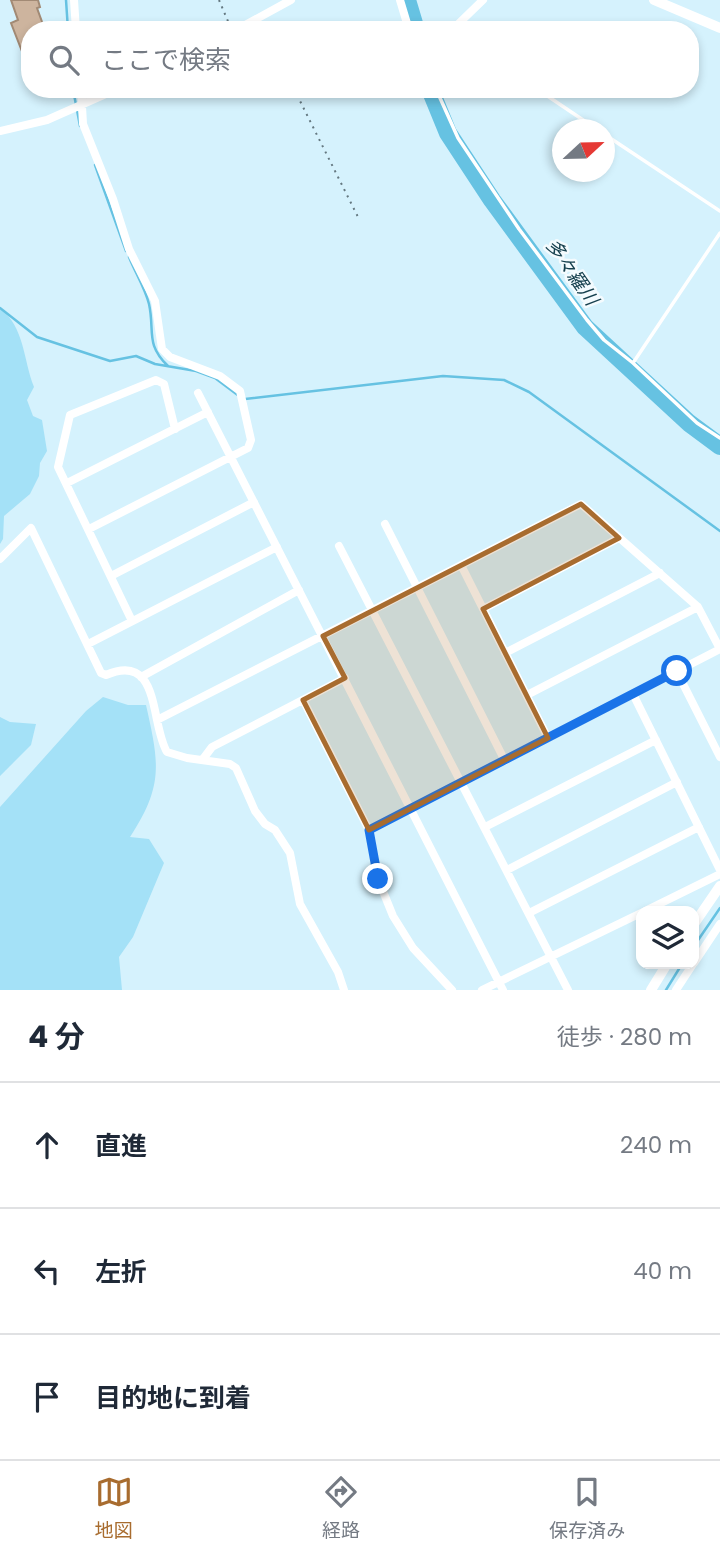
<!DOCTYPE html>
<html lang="ja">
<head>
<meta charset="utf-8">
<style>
	:root { --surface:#fff; --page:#f6f6f7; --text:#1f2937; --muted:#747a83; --line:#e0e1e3; --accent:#a86c2f }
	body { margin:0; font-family:Poppins,"Noto Sans JP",sans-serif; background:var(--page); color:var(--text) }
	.controls { position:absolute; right:21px; bottom:21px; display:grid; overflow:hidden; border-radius:14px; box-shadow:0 4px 10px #0003 }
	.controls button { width:63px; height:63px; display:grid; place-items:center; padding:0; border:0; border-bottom:2px solid var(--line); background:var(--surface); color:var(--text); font:35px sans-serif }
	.compass { position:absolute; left:552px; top:119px; width:63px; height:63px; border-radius:50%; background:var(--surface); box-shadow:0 4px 10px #0003; rotate:68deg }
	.stop { position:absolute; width:21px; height:21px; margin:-16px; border:5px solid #1a73e8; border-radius:50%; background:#fff }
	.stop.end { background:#1a73e8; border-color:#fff; box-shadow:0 2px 7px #0008 }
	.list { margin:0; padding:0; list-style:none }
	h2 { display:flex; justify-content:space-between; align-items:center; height:91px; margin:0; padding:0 28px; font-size:30px }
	h2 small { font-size:23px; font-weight:400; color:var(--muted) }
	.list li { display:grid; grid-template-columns:46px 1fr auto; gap:21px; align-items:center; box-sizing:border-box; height:126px; padding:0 28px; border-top:2px solid var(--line) }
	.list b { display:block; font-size:26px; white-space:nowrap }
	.list em { font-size:23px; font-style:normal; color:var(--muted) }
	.icon { flex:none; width:38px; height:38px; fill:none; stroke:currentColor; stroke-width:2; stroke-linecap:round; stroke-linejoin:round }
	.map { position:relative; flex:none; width:720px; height:990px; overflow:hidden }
	.search { position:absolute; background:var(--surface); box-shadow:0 4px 10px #0003; left:21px; right:21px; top:21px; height:77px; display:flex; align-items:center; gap:18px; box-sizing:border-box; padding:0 24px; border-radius:28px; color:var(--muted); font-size:26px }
	.sheet { height:469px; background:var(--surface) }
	nav { display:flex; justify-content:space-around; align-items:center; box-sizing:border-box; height:98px; border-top:2px solid var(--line); background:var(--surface); font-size:19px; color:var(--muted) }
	nav a { display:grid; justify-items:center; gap:4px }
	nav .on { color:var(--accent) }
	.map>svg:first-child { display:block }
	.green { fill:#a4e1f7 }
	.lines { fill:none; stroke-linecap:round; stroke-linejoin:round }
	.stream { stroke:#66c2e2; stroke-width:2.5 }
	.river { stroke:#66c2e2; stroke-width:18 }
	.building { fill:#cdb49e; stroke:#a28a75; stroke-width:2 }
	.path { stroke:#647880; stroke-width:2; stroke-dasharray:2 5; stroke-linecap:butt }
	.service { stroke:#fff; stroke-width:3.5 }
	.minor { stroke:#fff; stroke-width:8 }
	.tertiary { stroke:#fff; stroke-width:10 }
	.route { stroke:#1a73e8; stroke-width:9 }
	.marked { fill:#a86c2f; fill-opacity:0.2; stroke:#a86c2f; stroke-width:5; stroke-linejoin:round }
	.labels { text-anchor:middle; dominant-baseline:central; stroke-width:5; stroke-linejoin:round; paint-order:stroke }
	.water-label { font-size:19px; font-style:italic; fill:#17414f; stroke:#f4fbfe }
</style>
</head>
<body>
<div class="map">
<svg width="720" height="990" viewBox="0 0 720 990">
	<rect width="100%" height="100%" fill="#d5f2fd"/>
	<path class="green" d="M0 308C25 328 23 359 34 387L27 400 33 416 42 420 47 451 40 463 39 476 30 494 4 516 3 539 0 544Z
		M103 697 128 705H146C159 763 164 785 130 837L149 839 164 863 133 937 119 957 122 990H0V807L86 711Z
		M0 717 10 722 36 724 31 745 0 776Z"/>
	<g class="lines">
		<path class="stream" d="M66 0 68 30
			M73 89 80 126
			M95 165 126 251
			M129 257C135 272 145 288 149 304 155 331 145 344 168 366
			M0 308 37 337 110 361 136 356 155 364 196 371 215 378 239 396
			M245 399 443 376 504 380 529 392 720 531
			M694 946 720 908
			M666 990 682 964"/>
		<path class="river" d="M407 0 416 30
			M430 89 448 133 492 200 585 327 689 423 720 446"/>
	</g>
	<path class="building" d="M11 0H38L40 7 37 8 45 30H30V72L11 23 18 20Z"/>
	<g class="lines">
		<path class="path" d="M219 0 230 26
			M294 89 359 219"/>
		<path class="service" d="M436 89 458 138 519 229 587 320 604 340 633 363
			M537 89 598 130
			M604 134 720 211
			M720 233 633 363 697 423 720 438"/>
		<path class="minor" d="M74 0 76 30
			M400 0 409 30
			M236 30 291 0
			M452 30 483 0
			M81 89 83 124 113 199 129 249 155 301 162 349 170 357 220 376 240 391 251 440 248 448 89 529
			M0 131 47 120 117 89
			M198 393 503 990
			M67 483 208 412
			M385 524 505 761
			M339 546 568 990
			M0 559 31 528 101 673 106 675C161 651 150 724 167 752L187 758 230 764 236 768 255 811 265 824 275 830 290 853 300 904 338 972 344 990
			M461 565 548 738
			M111 576 254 502
			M483 609 619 538
			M132 621 58 467 70 415 156 380 164 384 175 429
			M88 644 277 547
			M505 653 660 573
			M677 672 720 757
			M141 677 299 590
			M633 694 720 870
			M527 695 698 607
			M303 700 369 830 378 879 393 916 413 948 452 990
			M157 720 581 504 698 607 720 649
			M203 759 212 747 345 678
			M485 827 656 740
			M369 830 720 649
			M507 870 677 782
			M645 911 720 874
			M529 913 699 827
			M694 963 720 924
			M482 990 641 913
			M676 990 693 964"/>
		<path class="tertiary" d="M654 0 720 28
			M694 924 720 886
			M651 990 667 964"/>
	</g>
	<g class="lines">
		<path class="route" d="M378 879 369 830 677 671"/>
	</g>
	<path class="marked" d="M581 504 619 538 483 609 548 738 369 830 303 700 345 678 323 636Z"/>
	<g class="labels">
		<g class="water-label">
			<text transform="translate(572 272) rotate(55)">多々羅川</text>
		</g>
	</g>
</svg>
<div class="controls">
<button><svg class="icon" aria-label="layers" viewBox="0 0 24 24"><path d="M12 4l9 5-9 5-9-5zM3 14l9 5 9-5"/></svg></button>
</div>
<svg class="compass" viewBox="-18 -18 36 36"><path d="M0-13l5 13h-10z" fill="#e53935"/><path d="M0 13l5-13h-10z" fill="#747a83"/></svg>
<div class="stop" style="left:677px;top:671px"></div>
<div class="stop end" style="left:378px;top:879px"></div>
<div class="search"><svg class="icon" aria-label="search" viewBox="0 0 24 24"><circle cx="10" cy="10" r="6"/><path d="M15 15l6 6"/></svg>ここで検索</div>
</div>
<section class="sheet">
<h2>4 分<small>徒歩 · 280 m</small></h2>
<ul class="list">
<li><svg class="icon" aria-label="ahead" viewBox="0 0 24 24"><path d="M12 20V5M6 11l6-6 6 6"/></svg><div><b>直進</b></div><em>240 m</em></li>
<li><svg class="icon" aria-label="left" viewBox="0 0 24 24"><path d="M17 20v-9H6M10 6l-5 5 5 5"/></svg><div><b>左折</b></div><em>40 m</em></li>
<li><svg class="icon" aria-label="arrive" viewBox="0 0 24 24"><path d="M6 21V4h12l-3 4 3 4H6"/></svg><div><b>目的地に到着</b></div></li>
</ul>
</section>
<nav>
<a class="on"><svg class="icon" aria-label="map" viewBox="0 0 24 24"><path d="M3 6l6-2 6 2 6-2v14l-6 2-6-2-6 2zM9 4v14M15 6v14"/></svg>地図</a>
<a><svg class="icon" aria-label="directions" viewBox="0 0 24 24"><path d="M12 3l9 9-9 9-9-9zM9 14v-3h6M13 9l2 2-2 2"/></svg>経路</a>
<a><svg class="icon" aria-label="saved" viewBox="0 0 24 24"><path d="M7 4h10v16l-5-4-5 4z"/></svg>保存済み</a>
</nav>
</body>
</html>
